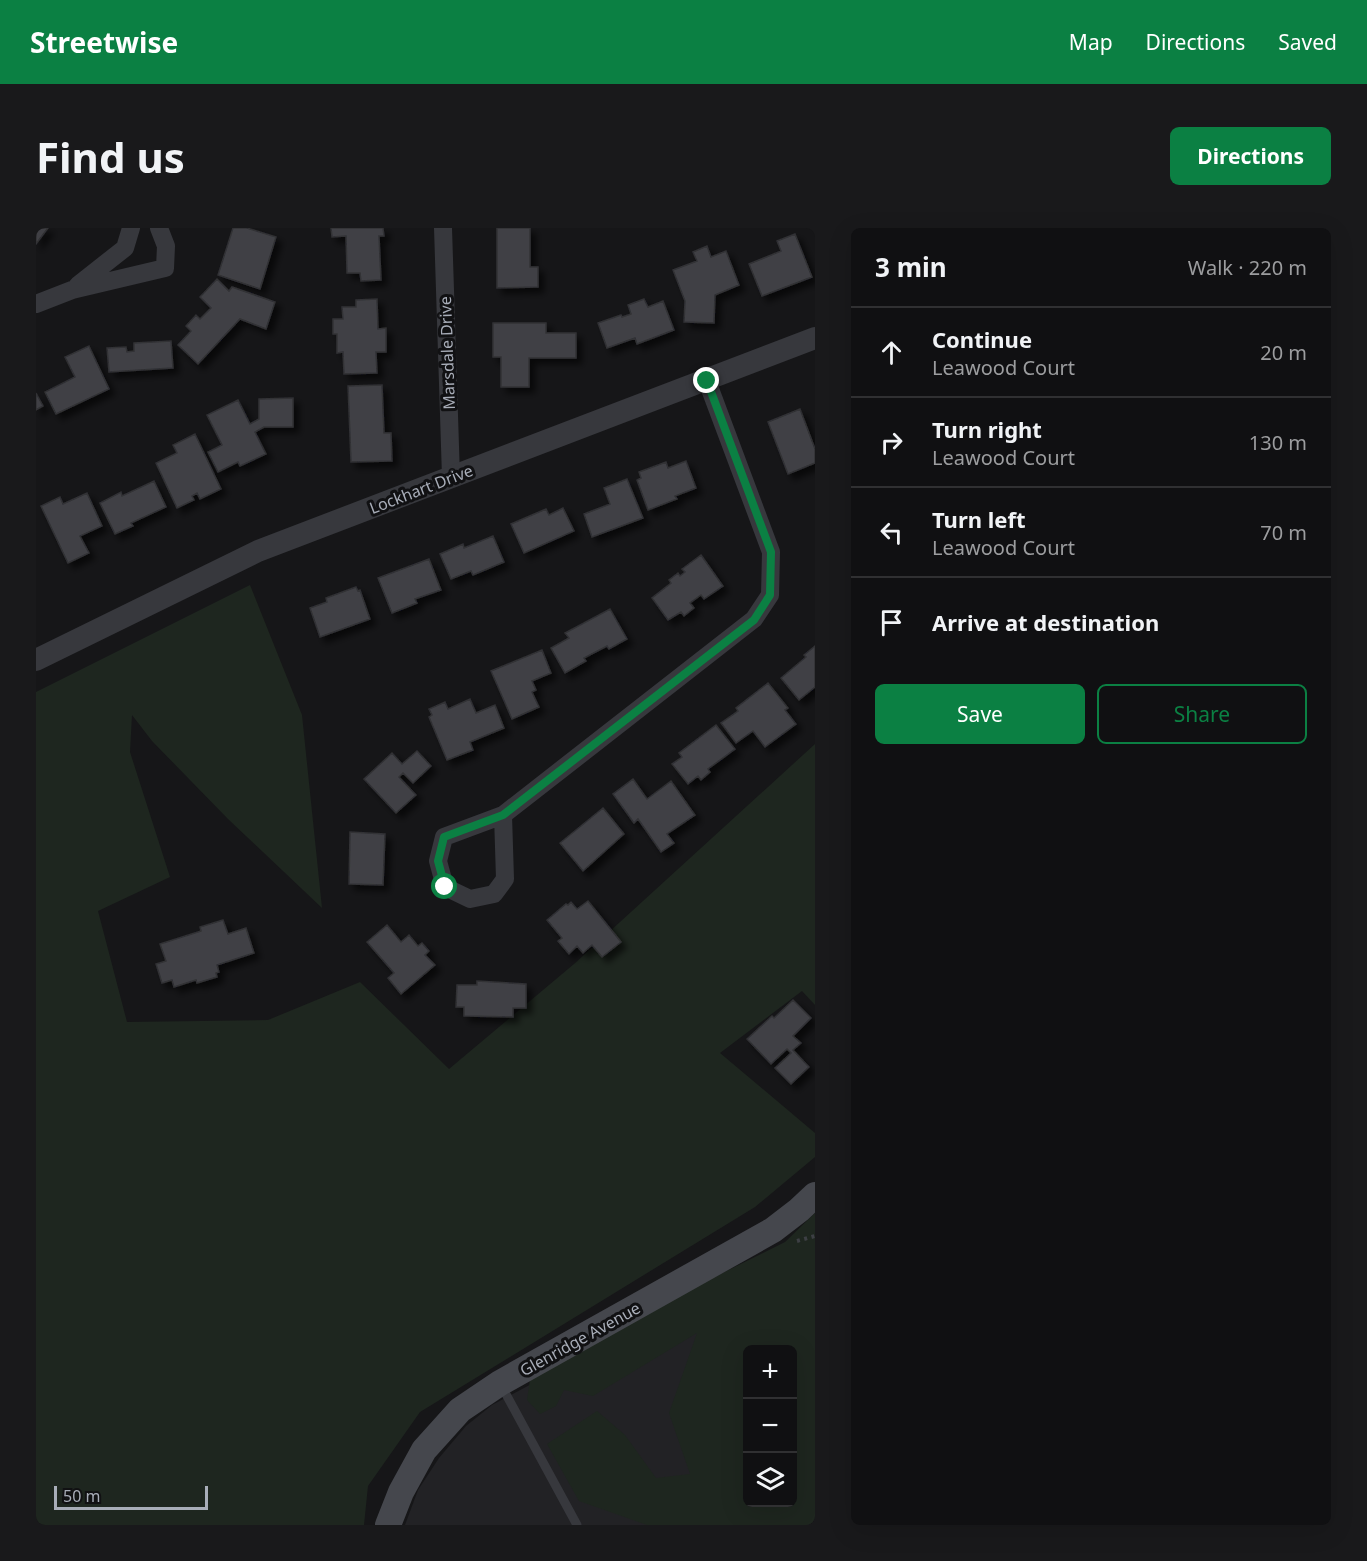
<!DOCTYPE html>
<html lang="en">
<head>
<meta charset="utf-8">
<style>
	:root { --surface:#101012; --page:#19191b; --text:#f1f3f6; --muted:#9c9d9f; --line:#303032; --accent:#0b8043 }
	body { margin:0; font-family:"Noto Sans",sans-serif; background:var(--page); color:var(--text) }
	.controls { position:absolute; right:18px; bottom:18px; display:grid; overflow:hidden; border-radius:9px; box-shadow:0 6px 24px #0002 }
	.controls button { width:54px; height:54px; display:grid; place-items:center; padding:0; border:0; border-bottom:2px solid var(--line); background:var(--surface); color:var(--text); font:30px sans-serif }
	.scale { position:absolute; left:18px; bottom:15px; width:154px; box-sizing:border-box; padding-left:6px; border:3px solid #a8adb8; border-top:0; font-size:16px; line-height:21px; white-space:nowrap; color:#a8adb8; -webkit-text-stroke:4px #111113; paint-order:stroke }
	.stop { position:absolute; width:18px; height:18px; margin:-14px; border:4px solid #0b8043; border-radius:50%; background:#fff }
	.stop.end { background:#0b8043; border-color:#fff; box-shadow:0 2px 6px #0008 }
	.list { margin:0; padding:0; list-style:none }
	h2 { display:flex; justify-content:space-between; align-items:center; height:78px; margin:0; padding:0 24px; font-size:26px }
	h2 small { font-size:20px; font-weight:400; color:var(--muted) }
	.list li { display:grid; grid-template-columns:39px 1fr auto; gap:18px; align-items:center; box-sizing:border-box; height:90px; padding:0 24px; border-top:2px solid var(--line) }
	.list b { display:block; font-size:22px; white-space:nowrap }
	.list p { margin:0; font-size:20px; white-space:nowrap; color:var(--muted) }
	.list em { font-size:20px; font-style:normal; color:var(--muted) }
	.actions { display:flex; gap:12px; padding:18px 24px }
	.actions a { flex:1; padding:14px 0; border:2px solid var(--accent); border-radius:9px; text-align:center; font-size:21px; color:var(--accent) }
	.actions .main { background:var(--accent); color:#fff }
	.icon { flex:none; width:33px; height:33px; fill:none; stroke:currentColor; stroke-width:2; stroke-linecap:round; stroke-linejoin:round }
	.map { position:relative; flex:none; width:779px; height:1297px; overflow:hidden; border-radius:9px }
	header { display:flex; align-items:center; gap:36px; box-sizing:border-box; height:84px; padding:0 30px; background:var(--accent); color:#fff }
	header strong { font-size:28px }
	nav { display:flex; gap:33px; margin-inline-start:auto; font-size:21px }
	.intro { display:flex; align-items:center; justify-content:space-between; box-sizing:border-box; height:144px; padding:0 36px }
	h1 { margin:0; font-size:42px }
	.button { padding:15px 27px; border-radius:9px; background:var(--accent); color:#fff; font-size:21px; font-weight:700 }
	main { display:flex; gap:36px; padding:0 36px }
	aside { flex:1; background:var(--surface); border-radius:9px; box-shadow:0 6px 24px #0002 }
	.map>svg:first-child { display:block }
	.built { fill:#222225; fill-rule:evenodd }
	.green { fill:#1e261f; fill-rule:evenodd }
	.building { fill:#404145; stroke:#303034; stroke-width:1.5; filter:url(#shadow) }
	.lines { fill:none; stroke-linecap:round; stroke-linejoin:round }
	.path { stroke:#3d3f44; stroke-width:4; stroke-dasharray:3 4.5; stroke-linecap:butt }
	.service { stroke:#37383d; stroke-width:9 }
	.minor { stroke:#37383d; stroke-width:18 }
	.tertiary { stroke:#37383d; stroke-width:22 }
	.secondary { stroke:#45474d; stroke-width:26 }
	.route { stroke:#0b8043; stroke-width:8 }
	.labels { text-anchor:middle; dominant-baseline:central; stroke-width:6; stroke-linejoin:round; paint-order:stroke }
	.street-label { font-size:16px; fill:#a8adb8; stroke:#111113 }
</style>
</head>
<body>
<header>
<strong>Streetwise</strong>
<nav><a>Map</a><a>Directions</a><a>Saved</a></nav>
</header>
<div class="intro"><h1>Find us</h1><a class="button">Directions</a></div>
<main>
<div class="map">
<svg width="779" height="1297" viewBox="0 0 779 1297">
	<defs>
		<filter id="shadow"><feDropShadow dx="5.5" dy="5.5" stdDeviation="3" flood-color="#0009"/></filter>
	</defs>
	<rect width="100%" height="100%" fill="#161618"/>
	<path class="built" d="M753 1019 779 1297H369L382 1262 403 1230 430 1198 456 1177ZM712 1122H756V1274H712Z"/>
	<path class="green" d="M214 357 266 487 286 680 192 591 116 513 96 487 94 524 134 649 62 683 91 794 232 792 324 754 413 841 538 736 779 516V777L766 763 684 825 779 905V929L719 979 384 1184 332 1258 328 1297H0V464Z
		M779 985V1297H611L543 1273 511 1216 561 1183 589 1207 620 1250 654 1246 633 1185 661 1105 557 1168 528 1162 520 1178 504 1186 491 1172 494 1152 638 1069 749 1014ZM712 1122H756V1274H712Z"/>
	<path class="building" d="M0 0H12L0 16Z
		M197 0H211L240 9 224 61 182 47Z
		M295 0H347L348 8H343L345 52 325 53 324 45H311L310 8 296 9Z
		M461 0H494V39H502V59L461 60Z
		M759 6 776 49 726 68 713 36 745 23 741 13Z
		M671 18 675 29 690 23 703 57 679 67 678 95 648 94 649 73 637 42 661 33 657 24Z
		M181 51 193 63 196 59 239 74 230 101 204 91 162 136 142 117 155 103 150 98 160 87 164 91 175 80 164 69Z
		M341 71 342 101 350 100V124H340L341 145 308 146 307 124 301 125V106H297V91H307L306 79H320V72Z
		M608 71 612 79 627 73 638 102 601 116 599 110 571 120 562 95 585 87 586 89 595 86 592 77Z
		M457 95H510V105H540V130H493V159H465V129H457Z
		M135 113 137 140 73 144 71 120 90 119 91 124 98 123V115Z
		M53 118 73 161 20 186 9 164 39 149 29 129Z
		M346 157 348 205H355L356 233 315 234 312 158Z
		M0 165 7 178 0 182Z
		M257 170V199H228L219 204 230 226 204 238 202 234 182 244 172 224 186 217 171 187 202 172 214 196 223 191V171Z
		M764 181 779 221V235L752 246 732 194Z
		M159 206 185 261 164 271 161 265 156 268 158 272 141 280 120 235 141 225 137 217Z
		M650 233 660 260 639 268 641 271 612 282 601 252 605 250 603 244 630 234 632 240Z
		M591 251 607 290 556 309 548 286 574 276 568 260Z
		M118 253 130 279 95 295 97 298 79 306 64 275 85 264 86 268Z
		M51 265 66 298 44 308 53 325 32 335 5 278 24 269 27 276Z
		M527 280 538 303 488 325 475 296 510 281 513 287Z
		M457 308 468 334 437 347 435 343 415 351 404 326 427 316 428 320Z
		M665 327 687 358 668 371 665 367 654 375 658 380 648 388 645 384 632 392 616 370 635 355 633 352 642 345 644 348 649 344 646 341Z
		M393 331 405 362 379 371 381 375 356 385 342 350Z
		M320 359 322 363 324 362 334 391 284 409 274 380 291 374 290 370Z
		M574 381 591 411 573 421 571 418 548 430 550 433 529 445 515 420 533 410 529 405Z
		M779 418V459L763 472 745 450 770 429 768 427Z
		M506 422 515 445 496 453 500 462 496 464 503 479 476 491 455 443Z
		M732 455 752 480 749 482 760 496 729 519 717 503 700 515 685 495 702 483 700 480Z
		M434 471 440 485 459 477 468 500 434 514 437 522 411 532 393 489 396 487 393 481 409 474 412 481Z
		M680 497 699 521 672 541 674 544 665 552 662 548 652 556 636 536 646 529 643 525Z
		M381 523 395 538 377 555 367 545 363 549 380 567 360 585 328 551 356 525 366 536Z
		M597 551 611 571 635 553 659 587 631 606 638 615 625 624 602 591 598 595 577 566Z
		M567 580 588 606 547 643 524 615Z
		M314 604 349 606 347 657 313 656Z
		M552 673 585 714 566 729 556 717 547 725 541 718 533 726 522 713 526 710 511 692 530 676 532 677 535 674 541 681Z
		M187 692 192 706 210 700 218 725 181 737 183 744 180 745 181 749 161 755 160 752 138 759 136 752 126 755 120 736 130 733 124 716 165 703 164 699Z
		M351 697 365 714 373 707 382 718 386 715 393 723 389 727 399 737 365 766 352 750 358 745 331 714Z
		M441 753 490 756V780H477V789L428 788V779H420L421 757H441Z
		M757 772 775 790 757 808 765 815 757 822 773 839 755 856 739 840 755 825 751 821 735 836 711 811 736 788 738 790Z"/>
	<g class="lines">
		<path class="path" d="M761 1013 779 1008"/>
		<path class="service" d="M465 1157 541 1297"/>
		<path class="minor" d="M407 0 415 249
			M42 57 89 20 95 0
			M0 76 36 62 129 40 130 18 123 0
			M467 587 469 651 458 666 434 671 409 659 402 633 408 609 467 587 718 391 734 367 735 324 671 153"/>
		<path class="tertiary" d="M0 432 222 323 779 110"/>
		<path class="secondary" d="M352 1297 365 1264 388 1222 424 1182 464 1155 737 1002 763 982 779 967"/>
	</g>
	<g class="lines">
		<path class="route" d="M409 659 402 633 408 609 467 587 718 392 734 367 735 324 671 153"/>
	</g>
	<g class="labels">
		<g class="street-label">
			<text transform="translate(411 125) rotate(-92)">Marsdale Drive</text>
			<text transform="translate(385 261) rotate(-21)">Lockhart Drive</text>
			<text transform="translate(544 1111) rotate(-29)">Glenridge Avenue</text>
		</g>
	</g>
</svg>
<div class="controls">
<button>+</button>
<button>−</button>
<button><svg class="icon" aria-label="layers" viewBox="0 0 24 24"><path d="M12 4l9 5-9 5-9-5zM3 14l9 5 9-5"/></svg></button>
</div>
<div class="scale">50 m</div>
<div class="stop" style="left:409px;top:659px"></div>
<div class="stop end" style="left:671px;top:153px"></div>
</div>
<aside>
<h2>3 min<small>Walk · 220 m</small></h2>
<ul class="list">
<li><svg class="icon" aria-label="ahead" viewBox="0 0 24 24"><path d="M12 20V5M6 11l6-6 6 6"/></svg><div><b>Continue</b><p>Leawood Court</p></div><em>20 m</em></li>
<li><svg class="icon" aria-label="right" viewBox="0 0 24 24"><path d="M7 20v-9h11M14 6l5 5-5 5"/></svg><div><b>Turn right</b><p>Leawood Court</p></div><em>130 m</em></li>
<li><svg class="icon" aria-label="left" viewBox="0 0 24 24"><path d="M17 20v-9H6M10 6l-5 5 5 5"/></svg><div><b>Turn left</b><p>Leawood Court</p></div><em>70 m</em></li>
<li><svg class="icon" aria-label="arrive" viewBox="0 0 24 24"><path d="M6 21V4h12l-3 4 3 4H6"/></svg><div><b>Arrive at destination</b></div></li>
</ul>
<div class="actions"><a class="main">Save</a><a>Share</a></div>
</aside>
</main>
</body>
</html>
